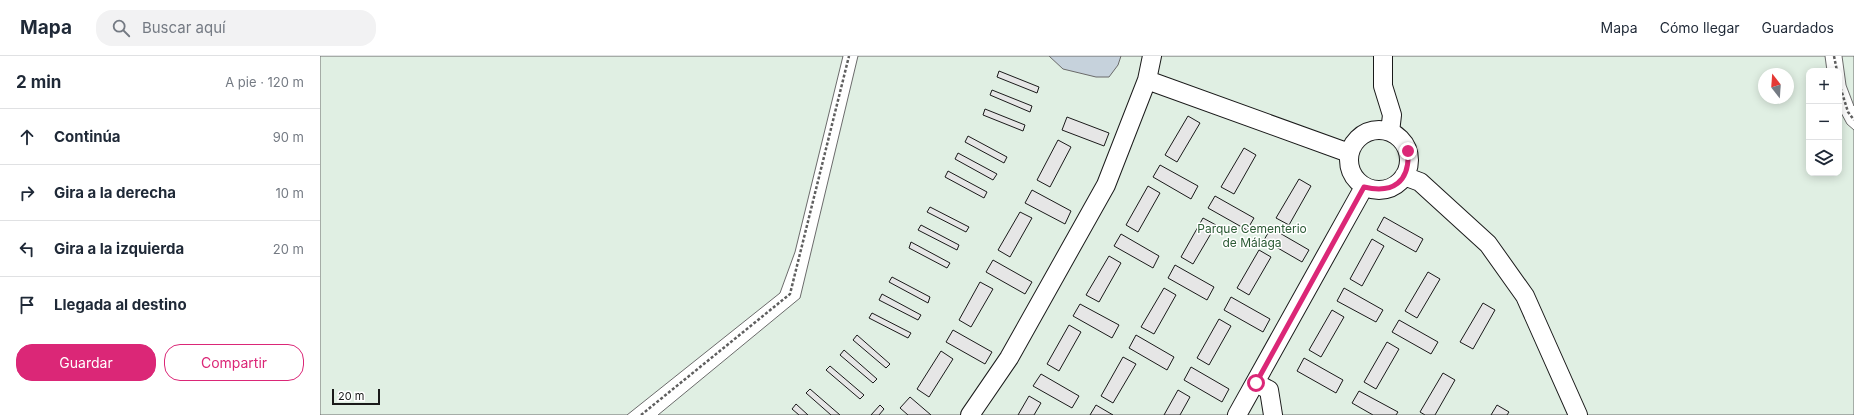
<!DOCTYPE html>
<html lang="es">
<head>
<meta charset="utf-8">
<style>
	:root { --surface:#fff; --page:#f2f2f3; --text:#1f2937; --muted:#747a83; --line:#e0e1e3; --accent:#db2777 }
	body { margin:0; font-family:Inter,sans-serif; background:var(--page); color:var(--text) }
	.controls { position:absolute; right:12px; top:12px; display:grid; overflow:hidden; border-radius:8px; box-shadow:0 2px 10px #0003 }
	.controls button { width:36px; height:36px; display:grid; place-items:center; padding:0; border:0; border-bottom:1px solid var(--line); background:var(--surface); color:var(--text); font:20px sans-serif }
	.compass { position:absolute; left:1438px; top:12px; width:36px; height:36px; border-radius:50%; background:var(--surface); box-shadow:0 2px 10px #0003; rotate:343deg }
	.scale { position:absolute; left:12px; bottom:10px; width:48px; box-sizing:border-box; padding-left:4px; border:2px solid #1a1a1a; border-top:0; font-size:11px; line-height:14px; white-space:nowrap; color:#1a1a1a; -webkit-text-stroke:3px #fff; paint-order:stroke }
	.stop { position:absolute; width:12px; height:12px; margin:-9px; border:3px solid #db2777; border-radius:50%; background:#fff }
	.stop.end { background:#db2777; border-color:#fff; box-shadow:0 1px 4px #0008 }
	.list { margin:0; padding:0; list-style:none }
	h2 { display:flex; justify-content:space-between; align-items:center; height:52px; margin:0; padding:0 16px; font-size:17px }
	h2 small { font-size:13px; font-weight:400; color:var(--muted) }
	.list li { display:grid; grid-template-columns:26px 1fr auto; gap:12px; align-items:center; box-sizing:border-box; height:56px; padding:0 16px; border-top:1px solid var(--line) }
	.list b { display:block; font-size:15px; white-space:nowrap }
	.list em { font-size:13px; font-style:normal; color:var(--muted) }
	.actions { display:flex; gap:8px; padding:12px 16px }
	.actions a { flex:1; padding:9px 0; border:1px solid var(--accent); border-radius:16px; text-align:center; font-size:14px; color:var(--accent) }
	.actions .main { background:var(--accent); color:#fff }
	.icon { flex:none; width:22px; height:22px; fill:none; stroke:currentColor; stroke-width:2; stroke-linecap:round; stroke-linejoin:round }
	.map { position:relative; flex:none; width:1534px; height:359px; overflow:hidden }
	header { display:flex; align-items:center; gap:24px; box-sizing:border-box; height:56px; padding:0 20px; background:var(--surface); border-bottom:1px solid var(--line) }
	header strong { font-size:19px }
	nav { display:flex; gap:22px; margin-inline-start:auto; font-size:14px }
	.search { width:280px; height:36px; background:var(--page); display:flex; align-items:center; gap:10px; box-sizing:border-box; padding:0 14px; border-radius:16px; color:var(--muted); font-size:15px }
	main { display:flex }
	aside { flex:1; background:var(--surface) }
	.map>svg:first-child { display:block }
	.green { fill:#e0efe3; stroke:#6a6a6a; fill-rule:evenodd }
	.water { fill:#c6d2dc; stroke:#6a6a6a }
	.building { fill:#e6e6e6; stroke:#1a1a1a }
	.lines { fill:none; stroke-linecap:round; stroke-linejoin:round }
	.minor-casing { stroke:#1a1a1a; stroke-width:20 }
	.path { stroke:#5f5f5f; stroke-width:2.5; stroke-dasharray:3 2; stroke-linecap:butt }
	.minor { stroke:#fff; stroke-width:18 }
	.route { stroke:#db2777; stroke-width:5 }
	.labels { text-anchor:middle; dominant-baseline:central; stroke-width:3; stroke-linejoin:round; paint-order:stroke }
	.park-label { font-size:12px; fill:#2b5a34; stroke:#fff }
</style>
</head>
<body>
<header>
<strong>Mapa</strong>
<div class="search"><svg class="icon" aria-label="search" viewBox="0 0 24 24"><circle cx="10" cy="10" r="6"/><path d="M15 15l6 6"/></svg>Buscar aquí</div>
<nav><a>Mapa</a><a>Cómo llegar</a><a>Guardados</a></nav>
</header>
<main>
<aside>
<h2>2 min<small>A pie · 120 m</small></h2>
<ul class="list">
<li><svg class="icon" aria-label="ahead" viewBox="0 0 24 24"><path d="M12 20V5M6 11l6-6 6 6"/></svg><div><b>Continúa</b></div><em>90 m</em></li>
<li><svg class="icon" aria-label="right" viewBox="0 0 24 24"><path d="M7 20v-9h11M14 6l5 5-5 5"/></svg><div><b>Gira a la derecha</b></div><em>10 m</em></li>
<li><svg class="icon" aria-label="left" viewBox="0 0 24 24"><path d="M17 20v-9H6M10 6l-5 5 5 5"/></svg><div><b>Gira a la izquierda</b></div><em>20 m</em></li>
<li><svg class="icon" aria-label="arrive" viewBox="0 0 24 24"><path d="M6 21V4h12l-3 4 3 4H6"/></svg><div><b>Llegada al destino</b></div></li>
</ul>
<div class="actions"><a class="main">Guardar</a><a>Compartir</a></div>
</aside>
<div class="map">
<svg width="1534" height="359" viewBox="0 0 1534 359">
	<rect width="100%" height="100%" fill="#fff"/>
	<path class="green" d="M0 0H523L475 196 460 237 307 359H0Z
		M538 0H1505L1507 15H1489V117H1519V53L1527 68 1534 74V359H338L480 242ZM1444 18H1468V42H1444Z
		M1522 0H1534V50L1526 29Z"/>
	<path class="water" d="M729 0H801L798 9 789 21H776L743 13Z"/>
	<path class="building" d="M679 15 719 31 717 37 677 21Z
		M672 34 712 50 710 56 670 39Z
		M665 53 705 69 703 75 663 59Z
		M868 60 880 67 857 106 845 99Z
		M747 61 789 77 784 90 742 74Z
		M648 80 687 101 684 107 645 86Z
		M738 84 751 91 730 131 717 124Z
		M924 92 936 99 914 138 901 131Z
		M638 97 677 118 673 124 635 103Z
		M840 109 878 130 871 143 833 121Z
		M628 115 667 136 664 142 625 121Z
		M979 123 991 130 969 169 956 162Z
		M828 130 840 137 818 176 806 169Z
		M712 134 751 155 745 168 705 147Z
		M895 140 934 162 927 174 888 152Z
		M610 151 649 171 646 176 607 156Z
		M700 156 712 162 690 201 678 194Z
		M1064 161 1103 183 1096 196 1057 174Z
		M883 162 896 169 873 208 861 201Z
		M601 169 639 189 637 194 598 174Z
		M951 172 989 194 982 206 944 184Z
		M801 178 839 200 833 212 794 190Z
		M1052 183 1064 190 1042 230 1030 223Z
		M591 186 630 207 627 212 589 192Z
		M939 194 951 201 929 239 917 232Z
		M789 200 801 207 779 246 766 239Z
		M673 204 712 226 705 238 666 216Z
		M855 209 894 231 887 244 848 222Z
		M1108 216 1120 223 1097 262 1085 255Z
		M572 221 610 241 608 247 569 226Z
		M660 226 673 233 651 271 639 264Z
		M844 232 856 239 834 278 821 271Z
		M1024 232 1063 254 1056 266 1017 245Z
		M562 238 601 259 598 264 559 244Z
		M911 241 950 263 943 276 904 254Z
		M1163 247 1175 254 1153 293 1140 286Z
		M760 248 799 269 792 282 753 260Z
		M1012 254 1024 261 1001 301 989 294Z
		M552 257 591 277 588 282 549 262Z
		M899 263 911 270 889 309 877 302Z
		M1079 264 1118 286 1111 298 1072 276Z
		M749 269 761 276 739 315 727 308Z
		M633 274 672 296 665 308 626 286Z
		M537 279 570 308 566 312 533 284Z
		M816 279 854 301 847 314 809 292Z
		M1067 286 1079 293 1056 333 1044 326Z
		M524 294 557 323 553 327 520 299Z
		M621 295 633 303 609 341 597 333Z
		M803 301 816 308 793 347 781 340Z
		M984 302 1023 324 1016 337 977 315Z
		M510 310 544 339 540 343 506 314Z
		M871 311 909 333 902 346 864 324Z
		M1123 317 1135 324 1115 359H1105L1100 356Z
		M721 318 759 340 752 352 713 330Z
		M490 333 520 359H511L486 337Z
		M858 334 870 341 860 359H844Z
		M1039 335 1078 356 1076 359H1053L1032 347Z
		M709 340 721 347 714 359H698Z
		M590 341 611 359H588L580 352Z
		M476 348 488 359H479L472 353Z
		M560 349 564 353 559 359H551Z
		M776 349 793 359H770Z
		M1177 349 1189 356 1187 359H1171Z"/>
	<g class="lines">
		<g class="minor-casing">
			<path id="minor" d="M1063 0V30L1072 59 1070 76
				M827 24 832 0
				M1029 104a30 30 0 1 1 60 0a30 30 0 1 1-60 0Z
				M1084 120 1100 126 1168 188 1205 240 1258 359
				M936 327 949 334 953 359
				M650 359 689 302 786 129 827 24 1029 97
				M917 359 1044 131"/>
		</g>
		<path class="path" d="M1514 0 1517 15
			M1519 27 1528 56 1534 64
			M321 359 470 238 529 0"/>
		<use href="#minor" class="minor"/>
	</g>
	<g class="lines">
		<path class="route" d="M936 327 1044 131C1073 138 1090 126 1088 95"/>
	</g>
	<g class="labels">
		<g class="park-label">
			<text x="932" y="172">Parque Cementerio<tspan x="932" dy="14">de Málaga</tspan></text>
		</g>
	</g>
</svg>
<div class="controls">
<button>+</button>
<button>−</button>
<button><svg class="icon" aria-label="layers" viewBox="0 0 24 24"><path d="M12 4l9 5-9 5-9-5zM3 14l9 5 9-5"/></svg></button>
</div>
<svg class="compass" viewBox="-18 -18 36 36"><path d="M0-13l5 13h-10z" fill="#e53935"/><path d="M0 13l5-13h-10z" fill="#747a83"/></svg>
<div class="scale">20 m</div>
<div class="stop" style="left:936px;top:327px"></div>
<div class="stop end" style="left:1088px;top:95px"></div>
</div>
</main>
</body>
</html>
